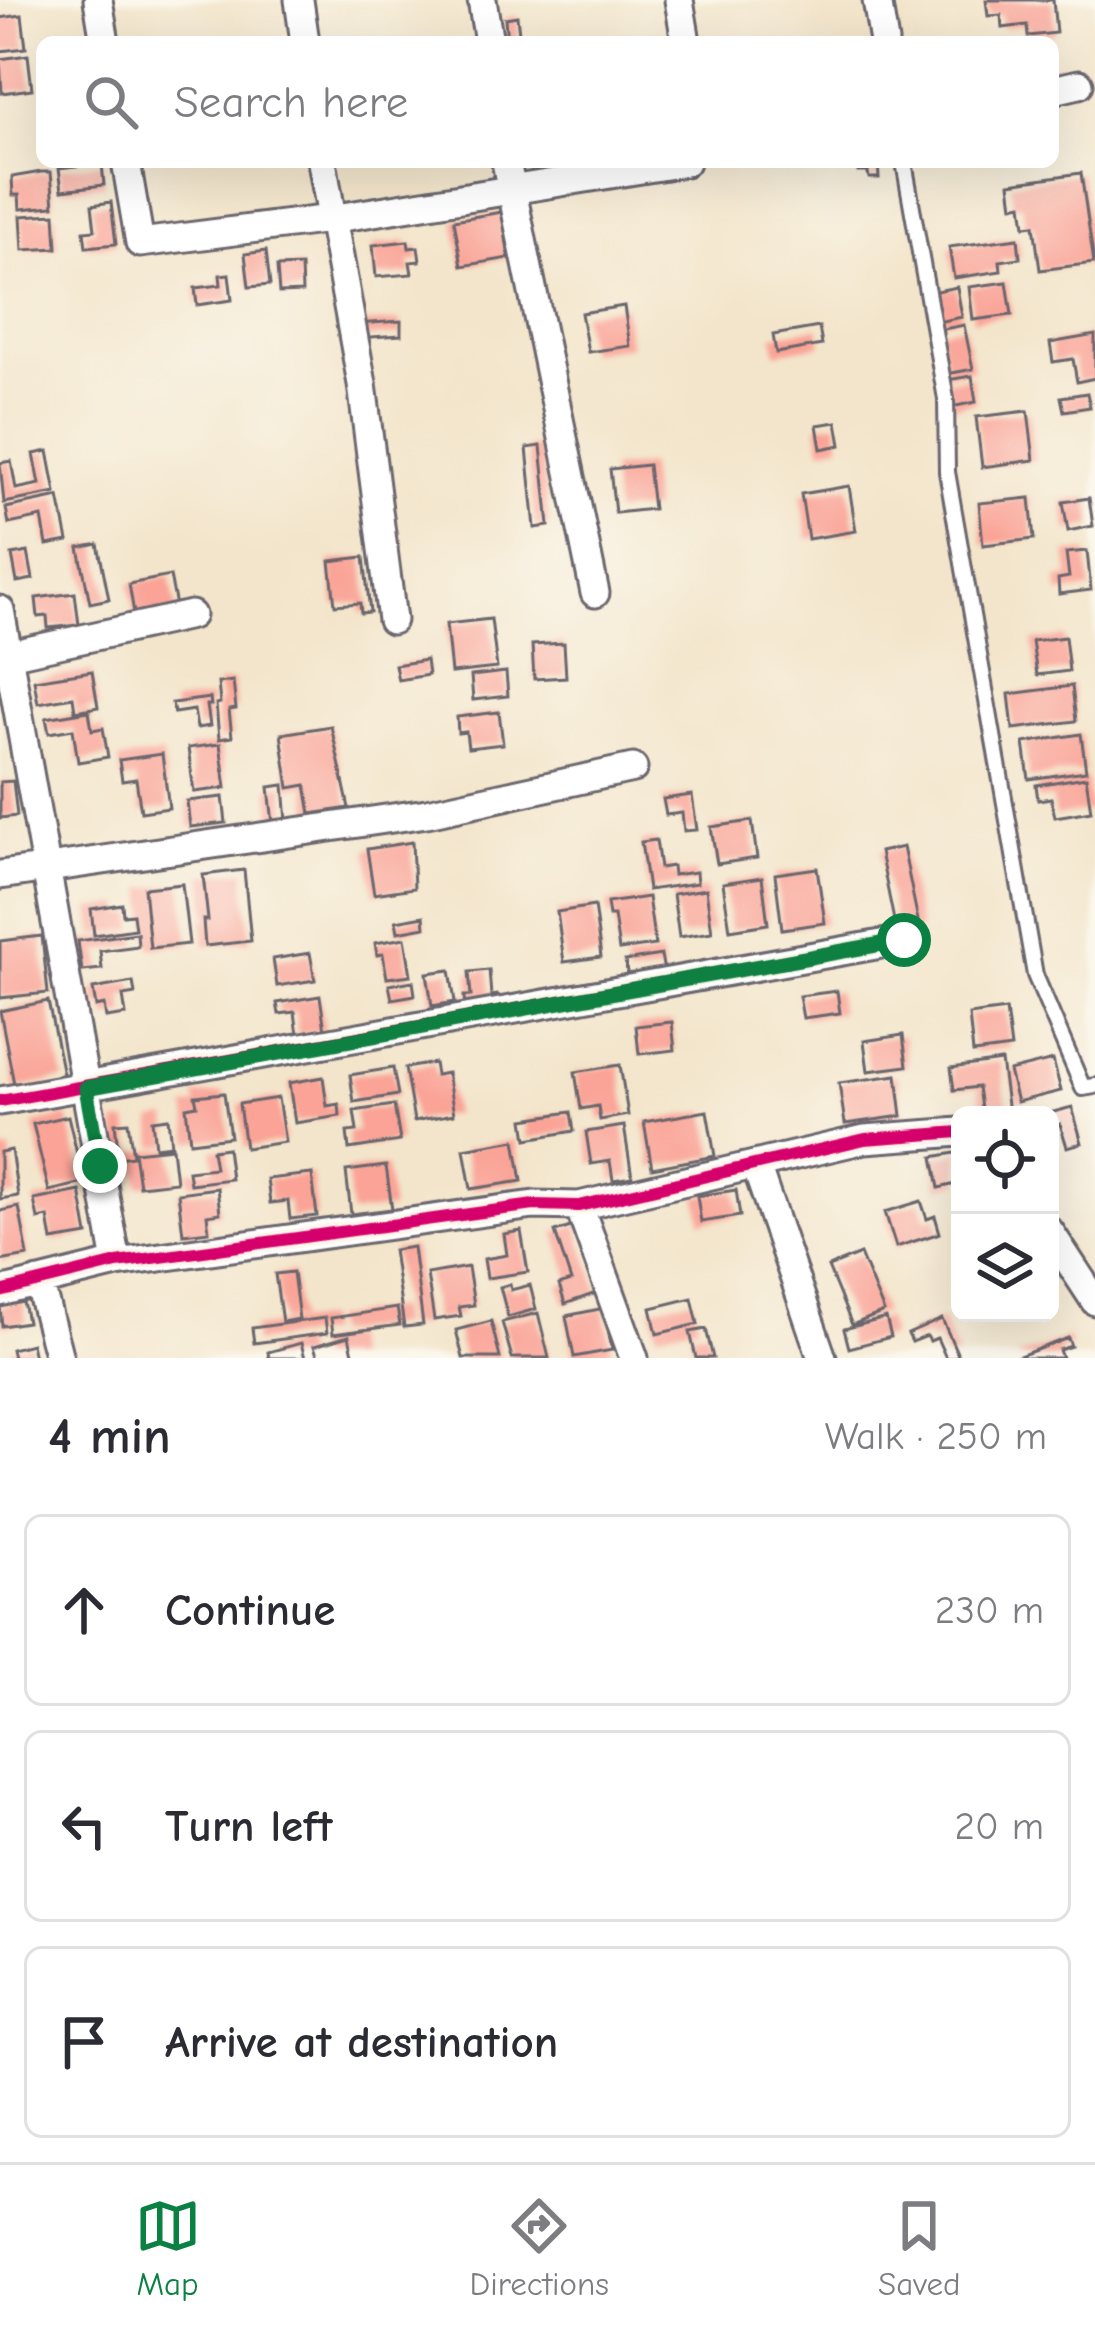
<!DOCTYPE html>
<html lang="en">
<head>
<meta charset="utf-8">
<style>
	:root { --surface:#fff; --page:#f7f7f7; --text:#2b2b33; --muted:#7c7c81; --line:#e1e1e2; --accent:#0b8043 }
	body { margin:0; font-family:"Comic Neue",sans-serif; background:var(--page); color:var(--text) }
	.controls { position:absolute; right:36px; bottom:36px; display:grid; overflow:hidden; border-radius:18px; box-shadow:0 12px 48px #0002 }
	.controls button { width:108px; height:108px; display:grid; place-items:center; padding:0; border:0; border-bottom:3px solid var(--line); background:var(--surface); color:var(--text); font:60px sans-serif }
	.stop { position:absolute; width:36px; height:36px; margin:-27px; border:9px solid #0b8043; border-radius:50%; background:#fff }
	.stop.end { background:#0b8043; border-color:#fff; box-shadow:0 3px 12px #0008 }
	.list { margin:0; padding:0; list-style:none }
	h2 { display:flex; justify-content:space-between; align-items:center; height:156px; margin:0; padding:0 48px; font-size:51px }
	h2 small { font-size:39px; font-weight:400; color:var(--muted) }
	.list li { display:grid; grid-template-columns:78px 1fr auto; gap:36px; align-items:center; box-sizing:border-box; height:192px; margin:0 24px 24px; padding:0 24px; border:3px solid var(--line); border-radius:18px }
	.list b { display:block; font-size:45px; white-space:nowrap }
	.list em { font-size:39px; font-style:normal; color:var(--muted) }
	.icon { flex:none; width:66px; height:66px; fill:none; stroke:currentColor; stroke-width:2; stroke-linecap:round; stroke-linejoin:round }
	.map { position:relative; flex:none; width:1095px; height:1358px; overflow:hidden }
	.search { position:absolute; background:var(--surface); box-shadow:0 12px 48px #0002; left:36px; right:36px; top:36px; height:132px; display:flex; align-items:center; gap:30px; box-sizing:border-box; padding:0 42px; border-radius:18px; color:var(--muted); font-size:45px }
	.sheet { height:804px; background:var(--surface) }
	nav { display:flex; justify-content:space-around; align-items:center; box-sizing:border-box; height:168px; border-top:3px solid var(--line); background:var(--surface); font-size:33px; color:var(--muted) }
	nav a { display:grid; justify-items:center; gap:6px }
	nav .on { color:var(--accent) }
	.map>svg:first-child { display:block }
	.building { fill:#faa396 }
	.lines { fill:none; stroke-linecap:round; stroke-linejoin:round }
	.lane-casing { stroke:#6b666d; stroke-width:20 }
	.street-casing { stroke:#6b666d; stroke-width:33 }
	.lane { stroke:#fff; stroke-width:14 }
	.street { stroke:#fff; stroke-width:27 }
	.cycleway-casing { stroke:#fbf7ec; stroke-width:20 }
	.cycleway { stroke:#d6006c; stroke-width:12 }
	.route { stroke:#0b8043; stroke-width:15 }
</style>
</head>
<body>
<div class="map">
<svg width="1095" height="1358" viewBox="0 0 1095 1358">
	<rect width="100%" height="100%" fill="#fbf7ec"/>
	<filter id="ink" filterUnits="userSpaceOnUse"><feTurbulence type="fractalNoise" baseFrequency=".00833" numOctaves="2"/><feDisplacementMap in="SourceGraphic" scale="24" xChannelSelector="R" yChannelSelector="G"/><feConvolveMatrix kernelMatrix="1 2 1 2 8 2 1 2 1" color-interpolation-filters="sRGB"/></filter>
	<filter id="wash" filterUnits="userSpaceOnUse"><feTurbulence type="fractalNoise" baseFrequency=".004" numOctaves="4" result="noise"/><feDisplacementMap in="SourceGraphic" scale="48" xChannelSelector="R" yChannelSelector="G"/><feGaussianBlur stdDeviation="2.7" result="paint"/><feColorMatrix in="noise" values="0 0 0 0 0 0 0 0 0 0 0 0 0 0 0 0 0 1.4 0 .05"/><feComposite in="paint" operator="in"/></filter>
	<g filter="url(#wash)">
		<rect width="100%" height="100%" fill="#f3e5cb"/>
		<g id="blocks">
			<path class="building" d="M986 0H1053L1056 33 1028 36 1027 25 1002 28 1001 15 988 16Z
				M22 15 26 48 0 51V18Z
				M517 16 520 42H507L505 18Z
				M28 55 32 89 2 93 0 59Z
				M857 162H878L879 178H869L868 172H858Z
				M102 163 104 185 62 190 59 168Z
				M41 172H51L54 206 20 209 19 195H13L12 177Z
				M1081 173 1094 263 1040 270 1034 225 1025 226 1022 204 1013 206 1010 183Z
				M111 202 116 244 86 247 84 231 95 230 92 205Z
				M502 212 509 258 462 266 454 220Z
				M55 214 57 248 23 250 21 216Z
				M1018 238 1020 258 1000 261 1001 271 954 278 949 247Z
				M408 241 409 248 418 247 420 261 410 262 412 274 376 277 373 245Z
				M266 251 270 285 249 287 245 254Z
				M301 266 302 292 279 293 277 267Z
				M229 274 232 300 197 305 195 288 221 285 220 275Z
				M1007 282 1012 315 973 320 969 287Z
				M957 287 962 317 937 322 931 292Z
				M624 306 630 346 588 352 581 313Z
				M401 321V335L356 338V324Z
				M964 325 973 369 947 374 939 330Z
				M819 327 822 345 776 353 773 335Z
				M1095 335V378L1077 382 1073 359 1053 362 1050 343Z
				M972 376 976 402 951 407 947 380Z
				M1087 393 1090 407 1064 411 1061 397Z
				M1028 411 1034 460 982 467 976 417Z
				M837 422 841 445 821 449 817 425Z
				M541 446 549 526 535 528 527 448Z
				M48 451 56 493 4 503 0 463 11 461 16 489 40 484 34 454Z
				M648 465 653 509 615 513 610 469Z
				M849 486 856 531 808 539 801 494Z
				M59 497 68 541 47 545 42 517 9 524 6 508Z
				M1030 498 1034 539 983 545 979 503Z
				M1089 498 1093 526 1068 531 1063 502Z
				M98 544 109 599 90 603 79 548Z
				M1087 551 1091 590 1059 594 1058 579 1069 577 1066 553Z
				M28 552 33 579 17 582 12 555Z
				M364 557 370 612 361 613 360 603 335 605 330 561Z
				M170 576 177 611 135 619 129 584Z
				M75 593 79 625 48 628 47 616 38 617 36 598Z
				M491 619 497 668 451 673 446 624Z
				M1065 637 1069 671 1037 675 1032 641Z
				M564 643 566 677 534 679 532 645Z
				M426 660 428 675 398 680 395 665Z
				M92 671 98 707 75 711 73 697 38 703 34 680Z
				M506 672 508 696 473 700 471 676Z
				M233 681 236 709 229 710 232 737 219 739 216 704 220 703 218 683Z
				M1072 686 1076 721 1013 729 1009 694Z
				M210 698 211 705H207L210 726 197 728 194 710 174 713 172 703Z
				M89 711 92 730 103 728 108 757 78 762 73 729 49 733 46 718Z
				M499 712 503 744 468 748 466 732 458 733 457 717Z
				M331 726 349 808 311 814 306 785 289 788 281 734Z
				M1081 734 1086 771 1029 779 1024 743Z
				M220 744 226 788 194 792 188 748Z
				M162 754 169 808 141 812 136 779 122 781 119 760Z
				M1086 777 1091 811 1055 817 1051 798 1038 800 1036 785Z
				M13 781 17 816 0 818V782Z
				M284 785 287 822 273 824 269 787Z
				M692 795 697 830 684 831 682 813 666 815 663 799Z
				M223 797 226 823 190 827 187 801Z
				M752 821 757 858 717 864 711 827Z
				M656 840 660 868 672 866 673 875 696 872 697 883 648 890 641 842Z
				M412 842 414 888 374 894 367 849Z
				M903 847 920 930 897 935 880 852Z
				M817 868 825 923 782 929 775 874Z
				M244 870 251 941 205 946 203 920H208L203 875Z
				M762 877 768 924 730 930 723 883Z
				M182 884 189 944 150 948 144 888Z
				M706 889 712 932 679 937 673 894Z
				M648 897 655 945 619 950 614 916H609L607 903Z
				M122 904 123 915 133 914 135 929 94 935 91 909Z
				M594 906 601 957 564 962 557 912Z
				M424 916 425 927 398 932 396 921Z
				M137 933 138 946 100 951 102 969 82 971 78 941Z
				M42 936 48 993 0 998V941Z
				M405 938 411 975 387 978 383 954 377 955 375 943Z
				M310 953 315 980 277 986 273 959Z
				M661 955 664 971 628 977 625 961Z
				M450 970 455 1002 432 1006 427 973Z
				M489 970 491 996 497 995 498 1008 465 1011 464 996H471L469 972Z
				M413 981 415 995 392 999 389 985Z
				M133 982 135 994 123 996 126 1015 106 1018 104 1005 96 1007 93 989Z
				M837 991 840 1013 803 1018 799 996Z
				M320 996 325 1030 298 1035 295 1012 279 1014 277 1003Z
				M48 1001 64 1079 15 1089 0 1011Z
				M1006 1010 1011 1048 973 1053 969 1015Z
				M672 1022 675 1050 639 1054 636 1026Z
				M903 1035 907 1066 868 1071 864 1041Z
				M1053 1060 1061 1091 1017 1102 1009 1071Z
				M1001 1061 1008 1112 982 1115 978 1087 954 1090 951 1068Z
				M434 1063 436 1075 447 1073 454 1114 414 1121 405 1068Z
				M620 1065 628 1115 600 1120 598 1106 581 1109 575 1072Z
				M393 1068 398 1095 354 1102 350 1075Z
				M897 1075 902 1116 845 1124 839 1083Z
				M323 1077 327 1106 339 1104 340 1116 295 1123 289 1083Z
				M224 1093 230 1137 190 1142 186 1107 197 1105 195 1096Z
				M278 1098 285 1142 245 1148 239 1104Z
				M394 1105 400 1141 349 1149 347 1132 357 1131 354 1111Z
				M1072 1107 1082 1143 1067 1147 1060 1124 1050 1126V1113Z
				M707 1111 715 1156 652 1168 644 1122Z
				M571 1112 574 1131 527 1139 524 1119Z
				M68 1116 84 1183 49 1191 33 1124Z
				M168 1118 171 1145 155 1147 152 1120Z
				M128 1122 133 1156 119 1158 115 1123Z
				M624 1126 632 1177 613 1180 610 1161 591 1164 586 1132Z
				M515 1140 522 1181 471 1189 464 1149Z
				M172 1148 176 1182 139 1186 134 1152Z
				M227 1148 231 1179 190 1184 188 1171 215 1168 212 1150Z
				M11 1150 18 1196 0 1199V1152Z
				M960 1152V1183L939 1188 933 1157Z
				M386 1166 392 1209 351 1214 346 1171Z
				M312 1174 317 1216 290 1219 288 1201 270 1203 267 1179Z
				M217 1188 220 1213 207 1215 209 1231 183 1234 178 1193Z
				M736 1190 740 1216 701 1222 697 1196Z
				M80 1191 88 1235 52 1241 48 1217 38 1219 34 1200Z
				M921 1201 927 1219 935 1216 940 1233 896 1247 885 1212Z
				M19 1207 28 1256 0 1261V1211Z
				M577 1225 599 1292 565 1304 559 1285 571 1281 555 1232Z
				M521 1231 528 1272 487 1278 484 1259 507 1255 504 1234Z
				M413 1247 423 1325 404 1327 393 1250Z
				M860 1254 884 1312 852 1325 828 1267Z
				M468 1267 474 1305 459 1307 461 1316 434 1320 427 1274Z
				M293 1272 299 1319 282 1322 275 1274Z
				M510 1284 511 1290 530 1285 536 1309 508 1317 500 1287Z
				M692 1298 698 1324 657 1334 651 1308Z
				M23 1302 27 1322 2 1326 0 1306Z
				M397 1308 400 1325 333 1334 331 1318Z
				M604 1308 612 1350 574 1357 566 1316Z
				M538 1313 549 1358H512L502 1322Z
				M325 1318 327 1333 254 1343 252 1328Z
				M886 1318 891 1337 849 1348 844 1329Z
				M942 1319 958 1355 952 1358H946L937 1338 930 1341 927 1336 912 1342 908 1334Z
				M491 1321 500 1358H463L456 1330Z
				M706 1329 713 1358H696L690 1332Z
				M349 1336 354 1358H318L314 1346Z
				M1068 1338 1071 1346 1059 1350 1062 1358H1014Z
				M301 1343 305 1358H269L268 1352Z
				M31 1344 34 1358H13L11 1349Z"/>
		</g>
	</g>
	<g filter="url(#ink)">
		<use href="#blocks" fill-opacity="0" stroke="#6b666d" stroke-width="3"/>
		<g class="lines">
			<g class="lane-casing">
				<path id="lane" d="M904 162 946 399 947 472 1035 975 1083 1088 1095 1086"/>
			</g>
			<g class="street-casing">
				<path id="street" d="M98 0 105 42
					M299 0 305 42
					M482 0 489 42
					M679 0 686 42
					M877 0 884 42
					M1053 90 1079 84
					M126 162 140 243 330 219 685 162
					M322 162 362 384 392 620
					M506 162 595 593
					M0 610 117 1263
					M0 657 191 615
					M0 875 427 813 633 768
					M0 1101 904 940
					M756 1166 822 1358
					M579 1206 634 1358
					M1050 1232 1095 1301
					M39 1282 59 1358
					M0 1292 117 1263 534 1205 579 1206 865 1139 960 1132"/>
			</g>
			<use href="#lane" class="lane"/>
			<use href="#street" class="street"/>
			<g class="cycleway-casing">
				<path id="cycleway" d="M0 1101 904 940
					M0 1292 117 1263 534 1205 579 1206 865 1139 960 1132"/>
			</g>
			<use href="#cycleway" class="cycleway"/>
		</g>
	</g>
	<g class="lines" filter="url(#ink)">
		<path class="route" d="M100 1166 86 1088 904 940"/>
	</g>
</svg>
<div class="controls">
<button><svg class="icon" aria-label="locate" viewBox="0 0 24 24"><circle cx="12" cy="12" r="6"/><path d="M12 2v4M12 18v4M2 12h4M18 12h4"/></svg></button>
<button><svg class="icon" aria-label="layers" viewBox="0 0 24 24"><path d="M12 4l9 5-9 5-9-5zM3 14l9 5 9-5"/></svg></button>
</div>
<div class="stop" style="left:904px;top:940px"></div>
<div class="stop end" style="left:100px;top:1166px"></div>
<div class="search"><svg class="icon" aria-label="search" viewBox="0 0 24 24"><circle cx="10" cy="10" r="6"/><path d="M15 15l6 6"/></svg>Search here</div>
</div>
<section class="sheet">
<h2>4 min<small>Walk · 250 m</small></h2>
<ul class="list">
<li><svg class="icon" aria-label="ahead" viewBox="0 0 24 24"><path d="M12 20V5M6 11l6-6 6 6"/></svg><div><b>Continue</b></div><em>230 m</em></li>
<li><svg class="icon" aria-label="left" viewBox="0 0 24 24"><path d="M17 20v-9H6M10 6l-5 5 5 5"/></svg><div><b>Turn left</b></div><em>20 m</em></li>
<li><svg class="icon" aria-label="arrive" viewBox="0 0 24 24"><path d="M6 21V4h12l-3 4 3 4H6"/></svg><div><b>Arrive at destination</b></div></li>
</ul>
</section>
<nav>
<a class="on"><svg class="icon" aria-label="map" viewBox="0 0 24 24"><path d="M3 6l6-2 6 2 6-2v14l-6 2-6-2-6 2zM9 4v14M15 6v14"/></svg>Map</a>
<a><svg class="icon" aria-label="directions" viewBox="0 0 24 24"><path d="M12 3l9 9-9 9-9-9zM9 14v-3h6M13 9l2 2-2 2"/></svg>Directions</a>
<a><svg class="icon" aria-label="saved" viewBox="0 0 24 24"><path d="M7 4h10v16l-5-4-5 4z"/></svg>Saved</a>
</nav>
</body>
</html>
